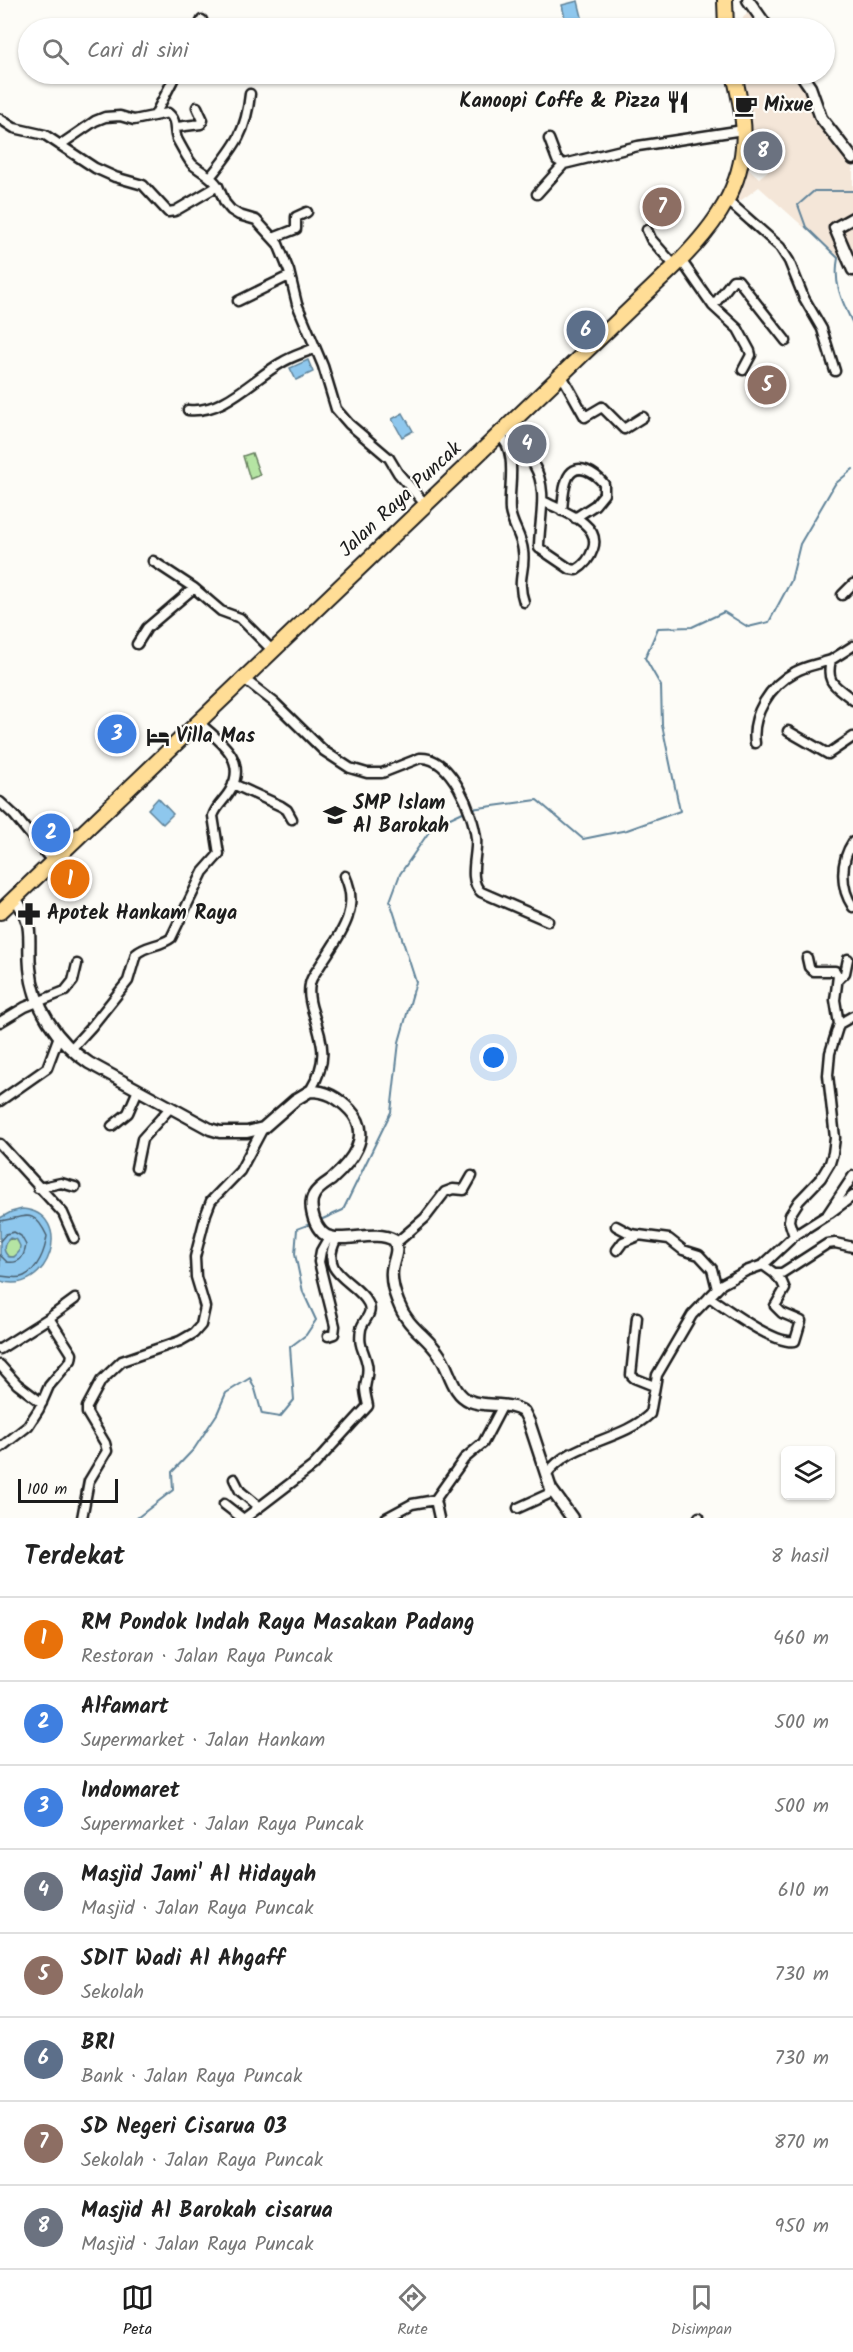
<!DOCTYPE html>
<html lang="id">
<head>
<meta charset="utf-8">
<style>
	:root { --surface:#fff; --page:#f6f6f6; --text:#222; --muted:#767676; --line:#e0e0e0; --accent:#1c1c1c }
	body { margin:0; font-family:Kalam,sans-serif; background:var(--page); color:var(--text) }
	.controls { position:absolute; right:18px; bottom:18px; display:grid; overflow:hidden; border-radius:9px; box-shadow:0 2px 4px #0004 }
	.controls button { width:54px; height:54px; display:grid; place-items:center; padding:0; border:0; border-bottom:2px solid var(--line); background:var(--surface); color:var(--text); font:30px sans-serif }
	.scale { position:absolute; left:18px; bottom:15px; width:100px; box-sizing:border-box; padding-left:6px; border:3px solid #1c1c1c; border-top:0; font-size:16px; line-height:21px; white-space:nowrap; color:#1c1c1c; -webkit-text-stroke:4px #fdfcf7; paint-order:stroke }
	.you { position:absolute; left:494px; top:1058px; width:21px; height:21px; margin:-15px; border:4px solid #fff; border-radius:50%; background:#1a73e8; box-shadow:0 0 0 9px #1a73e833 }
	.badge { display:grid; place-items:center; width:39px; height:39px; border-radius:50%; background:var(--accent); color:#fff; font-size:20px; font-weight:700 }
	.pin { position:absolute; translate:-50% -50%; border:3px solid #fff; box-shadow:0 2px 6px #0006 }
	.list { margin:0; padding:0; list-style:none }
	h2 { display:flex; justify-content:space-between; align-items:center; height:78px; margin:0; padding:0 24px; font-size:26px }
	h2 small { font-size:20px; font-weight:400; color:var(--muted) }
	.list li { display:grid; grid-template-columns:39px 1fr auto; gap:18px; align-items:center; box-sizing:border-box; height:84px; padding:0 24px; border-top:2px solid var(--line) }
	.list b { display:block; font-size:22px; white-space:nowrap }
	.list p { margin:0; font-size:20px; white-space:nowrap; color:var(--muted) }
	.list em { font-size:20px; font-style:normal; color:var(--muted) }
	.icon { flex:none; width:33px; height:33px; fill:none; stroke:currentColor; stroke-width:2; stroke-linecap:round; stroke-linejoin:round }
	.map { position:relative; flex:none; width:853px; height:1518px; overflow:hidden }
	.search { position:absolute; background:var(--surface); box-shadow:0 2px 4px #0004; left:18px; right:18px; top:18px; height:66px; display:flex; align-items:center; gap:15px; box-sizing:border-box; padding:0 21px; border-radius:33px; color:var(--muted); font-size:22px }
	.sheet { height:750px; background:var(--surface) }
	nav { display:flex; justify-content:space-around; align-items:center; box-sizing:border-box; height:84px; border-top:2px solid var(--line); background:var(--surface); font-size:16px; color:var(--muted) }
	nav a { display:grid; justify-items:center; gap:3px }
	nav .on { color:var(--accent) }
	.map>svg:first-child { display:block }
	.built { fill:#f4e6d8 }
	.green { fill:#b5e4a3; stroke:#688060; stroke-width:1.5 }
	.water { fill:#8ec7ed; stroke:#608399; stroke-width:1.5; fill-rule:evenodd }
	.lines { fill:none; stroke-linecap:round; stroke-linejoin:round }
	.shore { stroke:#4a6070; stroke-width:1.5 }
	.stream { stroke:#608399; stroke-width:2 }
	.minor-casing { stroke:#1c1c1c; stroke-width:13 }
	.tertiary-casing { stroke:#1c1c1c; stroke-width:15 }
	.secondary-casing { stroke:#1c1c1c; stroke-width:15 }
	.trunk-casing { stroke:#1c1c1c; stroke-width:18 }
	.minor { stroke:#fdfcf7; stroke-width:8 }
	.tertiary { stroke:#fdfcf7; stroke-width:10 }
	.secondary { stroke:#fdfcf7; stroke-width:10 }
	.trunk { stroke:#ffdd96; stroke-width:14 }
	.labels { text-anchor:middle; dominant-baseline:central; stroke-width:4.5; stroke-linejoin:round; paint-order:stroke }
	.poi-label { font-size:20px; font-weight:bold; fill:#1c1c1c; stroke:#fdfcf7; text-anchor:start }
	.street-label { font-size:20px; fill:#1c1c1c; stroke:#fdfcf7 }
</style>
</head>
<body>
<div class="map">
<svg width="853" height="1518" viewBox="0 0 853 1518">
	<rect width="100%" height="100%" fill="#fdfcf7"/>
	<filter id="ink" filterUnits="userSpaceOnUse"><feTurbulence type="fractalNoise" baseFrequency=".0167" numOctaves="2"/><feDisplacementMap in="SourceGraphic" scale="12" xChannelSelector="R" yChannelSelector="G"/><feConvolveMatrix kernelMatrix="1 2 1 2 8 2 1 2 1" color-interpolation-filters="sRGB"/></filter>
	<g filter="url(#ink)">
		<path class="built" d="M751 7 765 28H737V26Z
			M745 74H793L853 168V271L759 187 736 204 748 168 759 178 774 166 779 136 751 133Z"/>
		<path class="green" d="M252 453 260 475 250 479 243 456Z
			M3 1248a9 9 0 1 1 18 0a9 9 0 1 1-18 0Z"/>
		<path class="water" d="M578 1 584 25 567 28 562 5Z
			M308 360 313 372 296 380 290 368Z
			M403 413 413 431 402 437 392 419Z
			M158 798 173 814 163 824 148 809Z
			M22 1209C76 1213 50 1297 0 1281V1218L11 1212ZM10 1238 17 1240 20 1246 19 1252 14 1257H9C2 1251 3 1244 10 1238Z"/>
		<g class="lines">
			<path class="shore" d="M0 1221C25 1218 33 1206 47 1236 45 1251 38 1269 24 1276 16 1280 7 1276 0 1276
				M0 1241 6 1234 14 1232 21 1236 26 1245C24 1257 20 1264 7 1262L0 1255"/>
			<path class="stream" d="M853 191H814L798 205 806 227 838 258C833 284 842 301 853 324
				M471 809 537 800 583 839 627 830 680 811 662 725 661 686 645 658 658 628 692 627 724 612 748 627 769 622 791 581 800 544 835 484 853 469
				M318 1221 343 1210 391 1112 399 1042 416 982 390 901 400 874 433 826 465 811
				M137 1518 173 1490 172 1472 194 1449 217 1414 226 1393 250 1378 255 1389 262 1414 280 1417 294 1400 290 1347 306 1335 316 1320 303 1292 295 1254 297 1229 313 1223"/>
			<g class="minor-casing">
				<path id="minor" d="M198 28 202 20
					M155 115 176 74
					M0 119 14 128 45 135 95 168 115 177 143 185 168 212 175 211 218 186 225 203 231 210 239 215 256 220 278 244 289 271 297 304 323 366 336 409 349 424 389 458 398 473 425 504
					M177 127 201 124 203 120 197 107
					M549 139 557 160 564 164 638 146 743 130
					M60 145 95 121 105 117 120 116 134 120 168 113C178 121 173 129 177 139 181 146 187 158 192 164 201 172 211 175 218 186
					M211 176C235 146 246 133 250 94
					M537 194 564 164
					M727 200 780 247 789 261 804 298 822 329 835 371
					M647 230 651 239 675 266
					M273 238 296 229V217L307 212
					M681 260 713 306 738 329 750 351 751 355 743 370
					M238 301 289 276
					M713 306 733 280H738L786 341
					M561 374 585 417 602 407 624 429 643 417
					M188 410C223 414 253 379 281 363 292 356 304 353 315 348
					M505 427C514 441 526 451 534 465 549 491 539 519 539 548L570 569 576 570C585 565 590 558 593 549 602 523 561 511 543 501
					M499 434C519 454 508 486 510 511 512 525 522 537 523 551 526 570 516 579 524 602
					M562 511C563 500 563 487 568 477 577 460 596 474 604 484V494L595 505 575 518
					M153 561 194 588 221 611 240 618 272 650
					M842 595 853 584
					M137 644 147 628 194 588
					M853 646 831 660C825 685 837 686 853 700
					M243 678 275 703 324 751 350 768 367 773H382L420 758C451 756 473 812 476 838 478 854 467 880 481 892L548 921
					M788 731 828 754 853 737
					M755 743C751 715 770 685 795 672 805 666 819 664 831 660
					M233 784 281 806 287 810 292 819
					M0 802 14 815 52 861
					M853 842C840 861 840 888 853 907
					M838 980 845 973 848 959
					M0 1022 25 1007 65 991 73 981 77 964
					M839 1024 853 1016
					M71 1049 92 1026 128 981 136 954C146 945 161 946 171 938L203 872 219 854 213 816C216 806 226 799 231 789 248 758 217 739 197 721
					M310 1091C329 1060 323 1044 313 1012 310 1003 308 993 310 984 311 977 317 971 321 964 339 936 361 911 345 876
					M0 1101 47 1068 59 1036
					M112 1126 128 1113 138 1090
					M0 1144 63 1213 74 1238
					M136 1168 142 1139 170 1108
					M38 1188 61 1183 75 1187
					M830 1213 853 1196
					M616 1226 631 1234 669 1239 683 1250 699 1255 712 1269 717 1289
					M794 1236 789 1221 790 1215 799 1201 821 1178 830 1163 833 1153 835 1138 828 1075 830 1053 839 1024 835 1000 838 976 835 971H813L809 967 807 958
					M396 1243 425 1218 445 1192 453 1189 464 1190 472 1176
					M617 1250 623 1242 638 1236
					M763 1265 774 1273H782L827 1244 835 1243 853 1247
					M709 1297C727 1309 775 1345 795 1341L801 1321 782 1313 775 1306 785 1289 782 1282 774 1273
					M637 1317 631 1375 634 1378 654 1386
					M49 1318 75 1299
					M328 1336 334 1334 335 1326 319 1262 321 1251 329 1237
					M0 1349 49 1318 72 1354 71 1360 49 1386 39 1409 28 1426 0 1448
					M0 1365 17 1384 42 1403
					M546 1475C570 1441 620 1442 650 1414L657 1375 692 1315 722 1284 746 1271 763 1265 794 1236 827 1215 853 1176
					M234 1479 240 1491 258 1506
					M224 1504 242 1518
					M518 1508 553 1492
					M82 1518 89 1481 107 1451 105 1443 87 1413V1407L101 1381 122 1361 180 1341 194 1333 201 1325 205 1307 196 1277 195 1257 206 1214 211 1201 240 1171 263 1128
					M245 1518 313 1466 368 1406C367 1400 365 1394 365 1388 366 1380 369 1372 367 1364 364 1349 358 1347 361 1329 363 1320 374 1314 368 1303 356 1280 318 1275 336 1240
					M386 1518 412 1504 435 1500
					M439 1518 435 1500 464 1459 483 1443 503 1405
					M699 1518V1517"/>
			</g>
			<g class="tertiary-casing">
				<path id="tertiary" d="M748 0 768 28
					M801 74 810 87 821 118 853 159
					M853 218 835 228 853 270"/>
			</g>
			<g class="secondary-casing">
				<path id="secondary" d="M14 897C36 926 27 936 30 968 33 1006 57 1042 89 1063L210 1129 220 1132H247L263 1128 295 1100 310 1091C327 1091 337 1097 350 1110 374 1135 351 1162 331 1180 325 1184 317 1189 314 1195 308 1204 314 1223 320 1230 333 1249 372 1227 394 1240 400 1251 393 1259 392 1271 391 1282 394 1292 398 1302 408 1329 427 1335 440 1356 450 1370 452 1394 470 1401 487 1408 508 1401 524 1412L529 1422 551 1489 572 1518"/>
			</g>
			<g class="trunk-casing">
				<path id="trunk" d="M725 0 726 28
					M0 912 675 266C707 234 739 196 743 147 746 123 739 97 734 74"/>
			</g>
			<use href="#minor" class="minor"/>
			<use href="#tertiary" class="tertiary"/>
			<use href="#secondary" class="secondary"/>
			<use href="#trunk" class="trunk"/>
		</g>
	</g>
	<defs>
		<g id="restaurant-bare" transform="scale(1.8)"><path d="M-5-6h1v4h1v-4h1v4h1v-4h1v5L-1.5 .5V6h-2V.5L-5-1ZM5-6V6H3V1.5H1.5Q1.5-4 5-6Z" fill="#1c1c1c" stroke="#fdfcf7" stroke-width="2.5" paint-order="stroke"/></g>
		<g id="cafe-bare" transform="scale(1.8)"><path d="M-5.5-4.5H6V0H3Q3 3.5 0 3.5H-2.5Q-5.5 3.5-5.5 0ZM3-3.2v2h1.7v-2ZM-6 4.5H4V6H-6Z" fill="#1c1c1c" stroke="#fdfcf7" stroke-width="2.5" paint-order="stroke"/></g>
		<g id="hotel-bare" transform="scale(1.8)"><path d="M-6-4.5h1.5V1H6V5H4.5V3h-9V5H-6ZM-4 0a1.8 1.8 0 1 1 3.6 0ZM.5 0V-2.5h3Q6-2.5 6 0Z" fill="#1c1c1c" stroke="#fdfcf7" stroke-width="2.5" paint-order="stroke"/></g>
		<g id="school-bare" transform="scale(1.8)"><path d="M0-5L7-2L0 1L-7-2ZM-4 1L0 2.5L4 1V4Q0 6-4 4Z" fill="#1c1c1c" stroke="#fdfcf7" stroke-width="2.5" paint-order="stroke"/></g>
		<g id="pharmacy-bare" transform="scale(1.8)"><path d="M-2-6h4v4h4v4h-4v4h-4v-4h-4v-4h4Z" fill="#1c1c1c" stroke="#fdfcf7" stroke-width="2.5" paint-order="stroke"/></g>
	</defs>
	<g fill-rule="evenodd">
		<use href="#restaurant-bare" x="678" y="102"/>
		<use href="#cafe-bare" x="746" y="106"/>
		<use href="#hotel-bare" x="158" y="737"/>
		<use href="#school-bare" x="335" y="815"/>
		<use href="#pharmacy-bare" x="29" y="914"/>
	</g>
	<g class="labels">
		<g class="poi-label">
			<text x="660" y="102" text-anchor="end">Kanoopi Coffe &amp; Pizza</text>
			<text x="764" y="106">Mixue</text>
			<text x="176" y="737">Villa Mas</text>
			<text x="353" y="804">SMP Islam<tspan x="353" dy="23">Al Barokah</tspan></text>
			<text x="47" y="914">Apotek Hankam Raya</text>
		</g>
		<g class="street-label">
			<text transform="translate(401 500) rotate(-43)">Jalan Raya Puncak</text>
		</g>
	</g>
</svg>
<div class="controls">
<button><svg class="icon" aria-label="layers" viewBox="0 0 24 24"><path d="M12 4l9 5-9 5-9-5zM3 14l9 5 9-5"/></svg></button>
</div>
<div class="scale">100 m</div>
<div class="you"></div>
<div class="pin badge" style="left:70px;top:879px;background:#e8710a">1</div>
<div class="pin badge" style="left:51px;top:833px;background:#3f7fe0">2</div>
<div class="pin badge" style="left:117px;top:734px;background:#3f7fe0">3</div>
<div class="pin badge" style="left:527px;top:444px;background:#6b7280">4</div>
<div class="pin badge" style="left:767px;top:385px;background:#8d6e63">5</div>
<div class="pin badge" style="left:586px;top:330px;background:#5c6f8a">6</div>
<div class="pin badge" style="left:662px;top:207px;background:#8d6e63">7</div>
<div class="pin badge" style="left:763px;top:151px;background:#6b7280">8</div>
<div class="search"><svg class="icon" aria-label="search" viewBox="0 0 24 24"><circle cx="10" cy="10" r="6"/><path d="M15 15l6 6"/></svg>Cari di sini</div>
</div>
<section class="sheet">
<h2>Terdekat<small>8 hasil</small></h2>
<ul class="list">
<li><span class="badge" style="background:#e8710a">1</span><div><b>RM Pondok Indah Raya Masakan Padang</b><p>Restoran · Jalan Raya Puncak</p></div><em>460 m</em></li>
<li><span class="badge" style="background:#3f7fe0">2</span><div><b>Alfamart</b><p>Supermarket · Jalan Hankam</p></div><em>500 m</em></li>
<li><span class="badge" style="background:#3f7fe0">3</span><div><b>Indomaret</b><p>Supermarket · Jalan Raya Puncak</p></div><em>500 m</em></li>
<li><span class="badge" style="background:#6b7280">4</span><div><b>Masjid Jami' Al Hidayah</b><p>Masjid · Jalan Raya Puncak</p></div><em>610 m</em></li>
<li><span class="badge" style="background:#8d6e63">5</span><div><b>SDIT Wadi Al Ahgaff</b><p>Sekolah</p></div><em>730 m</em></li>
<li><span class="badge" style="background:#5c6f8a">6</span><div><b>BRI</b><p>Bank · Jalan Raya Puncak</p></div><em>730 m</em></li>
<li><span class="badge" style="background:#8d6e63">7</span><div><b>SD Negeri Cisarua 03</b><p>Sekolah · Jalan Raya Puncak</p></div><em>870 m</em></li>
<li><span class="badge" style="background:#6b7280">8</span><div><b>Masjid Al Barokah cisarua</b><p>Masjid · Jalan Raya Puncak</p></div><em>950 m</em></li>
</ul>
</section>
<nav>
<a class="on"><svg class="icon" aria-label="map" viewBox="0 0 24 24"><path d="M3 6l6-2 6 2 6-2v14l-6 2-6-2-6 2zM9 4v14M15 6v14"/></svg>Peta</a>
<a><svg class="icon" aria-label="directions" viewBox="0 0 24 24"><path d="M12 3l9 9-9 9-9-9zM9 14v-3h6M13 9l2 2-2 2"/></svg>Rute</a>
<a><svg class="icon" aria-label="saved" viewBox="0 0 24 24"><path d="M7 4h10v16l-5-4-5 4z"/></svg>Disimpan</a>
</nav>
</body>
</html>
